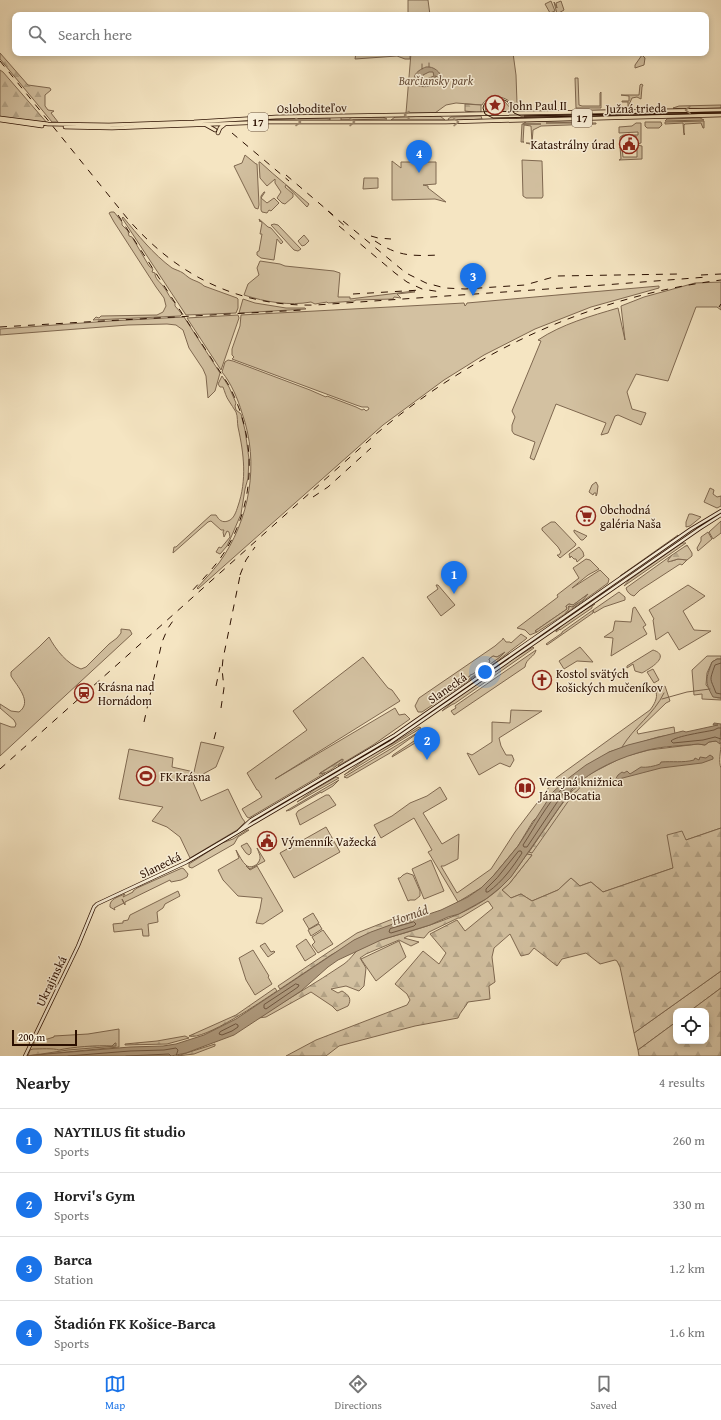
<!DOCTYPE html>
<html lang="en">
<head>
<meta charset="utf-8">
<style>
	:root { --surface:#fff; --page:#f6f6f6; --text:#222; --muted:#767676; --line:#e0e0e0; --accent:#1a73e8 }
	body { margin:0; font-family:"Gentium Book Plus",serif; background:var(--page); color:var(--text) }
	.controls { position:absolute; right:12px; bottom:12px; display:grid; overflow:hidden; border-radius:8px; box-shadow:0 2px 6px #0003 }
	.controls button { width:36px; height:36px; display:grid; place-items:center; padding:0; border:0; border-bottom:1px solid var(--line); background:var(--surface); color:var(--text); font:20px sans-serif }
	.scale { position:absolute; left:12px; bottom:10px; width:65px; box-sizing:border-box; padding-left:4px; border:2px solid #2b0f00; border-top:0; font-size:11px; line-height:14px; white-space:nowrap; color:#2b0f00; -webkit-text-stroke:3px #f8eed7; paint-order:stroke }
	.you { position:absolute; left:485px; top:672px; width:14px; height:14px; margin:-10px; border:3px solid #fff; border-radius:50%; background:#1a73e8; box-shadow:0 0 0 6px #1a73e833 }
	.badge { display:grid; place-items:center; width:26px; height:26px; border-radius:50%; background:var(--accent); color:#fff; font-size:13px; font-weight:700 }
	.pin { position:absolute; translate:-50% -33px; filter:drop-shadow(0 1px 2px #0008) }
	.pin::after { content:''; position:absolute; top:21px; width:14px; height:12px; background:inherit; clip-path:polygon(0 0,100% 0,50% 100%) }
	.list { margin:0; padding:0; list-style:none }
	h2 { display:flex; justify-content:space-between; align-items:center; height:52px; margin:0; padding:0 16px; font-size:17px }
	h2 small { font-size:13px; font-weight:400; color:var(--muted) }
	.list li { display:grid; grid-template-columns:26px 1fr auto; gap:12px; align-items:center; box-sizing:border-box; height:64px; padding:0 16px; border-top:1px solid var(--line) }
	.list b { display:block; font-size:15px; white-space:nowrap }
	.list p { margin:0; font-size:13px; white-space:nowrap; color:var(--muted) }
	.list em { font-size:13px; font-style:normal; color:var(--muted) }
	.icon { flex:none; width:22px; height:22px; fill:none; stroke:currentColor; stroke-width:2; stroke-linecap:round; stroke-linejoin:round }
	.map { position:relative; flex:none; width:721px; height:1056px; overflow:hidden }
	.search { position:absolute; background:var(--surface); box-shadow:0 2px 6px #0003; left:12px; right:12px; top:12px; height:44px; display:flex; align-items:center; gap:10px; box-sizing:border-box; padding:0 14px; border-radius:8px; color:var(--muted); font-size:15px }
	.sheet { height:308px; background:var(--surface) }
	nav { display:flex; justify-content:space-around; align-items:center; box-sizing:border-box; height:56px; border-top:1px solid var(--line); background:var(--surface); font-size:11px; color:var(--muted) }
	nav a { display:grid; justify-items:center; gap:2px }
	nav .on { color:var(--accent) }
	.map>svg:first-child { display:block }
	.green { fill:#d3c1a1; stroke:#7f6850; fill-rule:evenodd }
	.forest { fill:url(#forest-firs); stroke:#7f6850 }
	.water { fill:#b09c80; stroke:#7b644d; fill-rule:evenodd }
	.lines { fill:none; stroke-linecap:round; stroke-linejoin:round }
	.shore { stroke:#6e5640; stroke-width:1 }
	.stream { stroke:#7b644d; stroke-width:1 }
	.secondary-casing { stroke:#2b0f00; stroke-width:4 }
	.primary-casing { stroke:#2b0f00; stroke-width:4.5 }
	.secondary { stroke:#f8eed7; stroke-width:2.5 }
	.primary { stroke:#f5e5c2; stroke-width:3 }
	.tram { stroke:#2b0f00; stroke-width:1 }
	.rail { stroke:#2b0f00; stroke-width:1; stroke-dasharray:7 7; stroke-linecap:butt }
	.oneway { stroke:#9a856b }
	.labels { text-anchor:middle; dominant-baseline:central; stroke-width:3; stroke-linejoin:round; paint-order:stroke }
	.shield { fill:#f8eed7; stroke:#685240; stroke-width:1 }
	.shield-label { font-size:11px; font-weight:bold; fill:#2b0f00 }
	.park-label { font-size:12px; font-style:italic; fill:#664d38; stroke:#f8eed7 }
	.poi-label { font-size:12px; fill:#2b0f00; stroke:#f8eed7; text-anchor:start }
	.street-label { font-size:12px; fill:#2b0f00; stroke:#f8eed7 }
	.water-label { font-size:13px; font-style:italic; fill:#674e3a; stroke:#f8eed7 }
</style>
</head>
<body>
<div class="map">
<svg width="721" height="1056" viewBox="0 0 721 1056">
	<defs>
		<pattern id="forest-firs" width="22" height="20" patternUnits="userSpaceOnUse"><rect width="22" height="20" fill="#d3c1a1"/><path d="M5 1l3.5 6h-7zM16 11l3.5 6h-7z" fill="#b5a589"/></pattern>
	</defs>
	<rect width="100%" height="100%" fill="#f5e5c2"/>
	<filter id="stains"><feTurbulence type="fractalNoise" baseFrequency=".005" numOctaves="4"/><feColorMatrix values="0 0 0 0 .2 0 0 0 0 .09 0 0 0 0 .02 0 0 0 .5 -.17"/></filter>
	<radialGradient id="worn" r=".72"><stop offset=".6" stop-color="#630" stop-opacity="0"/><stop offset="1" stop-color="#630" stop-opacity=".3"/></radialGradient>
	<path class="green" d="M408 0H428L430 15H408Z
		M551 1 555 11 550 13 545 4Z
		M561 1 564 10 557 14 554 2 557 8 556 3Z
		M356 53H410V59H405L397 56 355 59Z
		M411 53H513L516 75 517 103 512 104C505 95 488 94 482 105L456 103 446 105 435 113H406Z
		M642 55 645 58 644 65 635 68V65Z
		M575 78H578L579 105 582 106H600V93L601 92V108H576Z
		M641 84 643 85 642 87 641 99 637 97 632 98 628 107V102H622V101H629V96L621 95H639L640 85Z
		M492 101 505 102 512 110C507 113 494 111 486 112L485 106 487 103Z
		M721 105V108L683 109 673 108 679 106Z
		M721 111V112L524 116Z
		M721 113 634 117H524L634 116 639 115Z
		M440 116 445 120H391L395 117Z
		M481 116 482 119 449 121 448 119 451 117Z
		M341 117H383L387 119 341 120Z
		M330 118V120L323 121 248 120Z
		M700 118 704 120 665 121 667 119Z
		M582 120V122L546 123H596V124L541 126 533 130 532 143 530 144 526 143H532L531 126 524 125 523 142H524H521L522 124H541H523L527 121Z
		M704 121V128H703L701 123 685 124 684 125V133L685 134 684 135 683 123 665 124V122Z
		M645 122H661L662 125 659 128H647L645 126Z
		M636 123H641V143L637 144 636 136H622V142L620 143V137L623 135H638V132L619 133V127L632 126Z
		M637 145 642 146V159L619 160 621 159 620 147H622L623 157H637Z
		M245 155 256 164H257L259 205 258 209 255 208 234 166 242 163Z
		M522 160 542 161 543 196 542 198H526L523 196Z
		M392 161 401 168V162H436V184L423 185 428 186V188L446 202 435 199 392 200Z
		M259 162H260C276 177 293 190 309 204L307 207 286 185 285 187 293 194V197L285 204 282 203 277 198 281 192 275 183V179L267 186 260 178Z
		M364 178H378V188L363 189Z
		M264 192H265L261 198 267 203 274 198 279 203 271 211 269 210 267 213 262 212 261 210V196Z
		M111 212H114L122 222V225L128 231 129 236 132 237 149 266 153 269 152 272 155 273C155 279 159 281 163 286 168 292 170 299 175 303V306L182 314 180 316 93 320 96 317 99 318 101 316 157 315 163 312 166 306 164 298 156 287 114 222 109 213Z
		M123 217C138 235 153 254 172 268 176 270 180 271 183 273 185 274 186 276 188 277 193 281 199 281 204 286L237 298 238 299V308L236 313 186 315 122 218Z
		M259 219 268 227 271 228 283 242 281 244 277 239 274 260 261 258 257 255V252L259 251 262 234H260L262 223 261 221 260 222Z
		M274 224 278 225 301 249 298 251 294 250 271 225Z
		M304 235 309 241 305 245 302 246 298 241Z
		M260 261 280 264 285 266 334 271 340 273 338 297H350V299L414 291 415 292 397 294 401 298 394 297 393 299 356 300 354 301 328 303 327 302 315 304 311 302C290 306 265 302 244 295L248 284 259 275 257 268Z
		M721 282V310L717 307H696L668 381 636 374 627 392 632 409 646 413 641 425 618 415 615 416 608 433 601 435 606 423 556 404 534 460 530 458 535 442 514 434 512 431V425L515 417 512 411 541 341 538 340C562 324 591 316 618 308L625 340 621 306 644 297 695 283Z
		M659 286V288L591 307 535 329 484 355 444 380 383 425 198 589 197 588C204 580 212 572 219 563 250 520 260 463 242 413 238 399 231 383 222 372L225 362 228 360 233 361 310 390 326 397 327 396 356 407 362 410 364 409 366 411 369 409 368 407H362L356 405 232 359 234 357 232 355V349L240 326 241 315 464 303 465 306 466 305 467 303Z
		M243 299 255 303 286 308H305L306 309 239 313Z
		M238 315 239 318 221 370 187 318Z
		M184 317 220 373 215 391 208 398 206 376 203 369 189 348 183 330 176 325 167 324 128 325 0 335V329L110 321Z
		M222 376 229 387 236 403 235 406 236 410 241 414 245 430 249 459 248 478 245 489 241 514 232 535 227 546 220 554 216 552 219 547 221 548 230 537 229 532 227 531 224 537 223 532 224 530H221L211 521 208 522 173 553 174 547H176L211 515H216C219 520 222 523 228 521 234 519 236 512 238 506 247 480 244 454 238 427 237 422 238 417 236 412 234 408 231 405 229 401 226 397 225 392 223 387H220L218 384Z
		M596 482 598 486 597 494 596 496V493H594L593 495 589 492 592 485Z
		M710 488 714 490 713 494 717 497 721 496V506L717 508 704 502Z
		M689 514H692L701 517 690 526 686 527V522Z
		M721 521V533L713 539 709 532Z
		M551 522H555L576 544 575 546 560 558 557 555H559L561 552 558 547 542 530V528Z
		M574 530 587 536 583 540H581L574 532Z
		M708 532 712 539 698 551 697 548 701 541V537Z
		M678 535 677 538 620 576Z
		M682 543H686L624 586 629 580Z
		M579 547 583 552 584 556 577 562 576 559H574L571 556 570 558 569 554Z
		M672 555 668 560 672 561 678 559 687 560 682 565 680 564 640 590 634 596C630 595 627 592 626 588Z
		M586 559 590 560 599 569 588 575 572 588 600 570 609 579 608 583 565 614 570 606 573 607 587 595 573 605 569 604 566 606 567 609 535 631 537 632 530 635 525 630 517 628 558 597 557 595 579 578 573 568Z
		M436 585H438L455 605 441 616 427 597 438 589Z
		M688 585 705 596 683 611 694 630 711 631 679 650 668 632 656 640 653 620 654 619 649 610Z
		M610 588 537 639H536Z
		M619 592 625 597V600L604 607 594 613 593 610Z
		M595 604 592 606V608L560 630V629L556 632V631C567 620 581 612 595 604Z
		M635 607 646 625 643 627 647 634 611 656 613 638 604 637 613 631 615 621 631 622 633 608Z
		M593 610V613L547 645 546 644 562 633V632Z
		M121 629 130 630 132 634 0 756V723L11 727H15L16 724 14 720 0 708V704L11 711 19 712C33 702 17 686 11 676V672L39 647 49 637C56 650 67 664 81 669L86 667 109 644 117 638 121 633Z
		M521 634 527 638 526 639 496 662 422 712H418L415 706 419 698 495 646 503 639V638L506 642H510L511 643ZM503 654 500 657 444 697 442 696 490 662 489 659 493 656 497 657Z
		M527 644 504 662 443 705Z
		M533 647 534 648 454 704H453L442 711 458 697 510 661Z
		M580 647 593 662 577 661 564 669 559 661Z
		M536 650C535 657 526 658 525 667L454 715 451 711 456 708 455 706Z
		M653 650C672 656 649 669 642 673L635 671 633 664 627 668V666Z
		M707 656H721V659H717L712 662 707 673 706 685C713 692 710 698 721 698V700L702 699V694L694 695 692 670Z
		M363 657 388 688 392 690 400 701 275 779 395 708 399 715 405 714 410 719 373 745 338 766 342 759 320 773H325L249 818 247 817 242 809 262 797 258 790H257L247 773 307 730 293 711Z
		M653 669 659 680 654 683 647 672Z
		M665 686 670 701 666 703 637 731 638 734 674 727 675 734 658 737 609 752 533 821 518 846 494 875 481 888 458 902 430 855 428 852 432 850 414 818 381 838 374 825 392 816 410 803 427 796 440 787 447 799 423 813 442 844 459 834 458 859 444 866H441L457 893 491 869 515 832 556 778 650 710C654 705 658 698 656 692Z
		M511 710 542 711 499 738 501 746 506 755H512L514 760 510 767 500 763 479 775 467 753 472 755 492 742V722L510 723Z
		M419 727 421 728 344 775 372 754 392 744Z
		M422 730 390 753 347 778 344 777Z
		M423 735H425V737L392 757 393 755Z
		M716 741 721 743C721 752 718 761 721 768V828L686 840 673 868 603 892 591 882 580 886 571 878 558 890 532 901 521 894 511 898 502 890 509 884 532 855 527 854 572 789 578 782 592 773 623 757 649 750 698 744 705 745 709 742Z
		M201 742 224 747 216 767 192 780 201 801 228 789 242 818 245 822 237 830 190 858 180 837 167 827 152 821 163 807 119 799 129 749 173 758 172 767 194 772Z
		M336 777 339 778 297 802 314 790Z
		M339 780 333 786 321 793V792L290 810 286 811Z
		M326 795H329L336 805 300 825 296 814 298 811Z
		M326 827 340 852 294 878 280 853Z
		M247 830H249L238 837 234 844 192 868 189 867V864L222 843 233 839Z
		M247 843 251 849V853L249 855 246 853 241 846Z
		M257 848 265 861 250 869 246 866 250 870 257 866 283 911 263 924 256 923 260 909 262 898 238 896 223 880 218 870 239 858 236 850C239 855 242 862 247 866 253 869 261 863 260 856 259 853 258 850 257 848Z
		M431 860 444 891 424 899 412 869Z
		M182 868 184 869 188 874 187 877 181 880 171 882 170 880 125 902V905L122 899 124 903 114 908 115 910 110 907C109 899 118 897 125 894L123 897 133 892V891L137 888Z
		M407 873 413 875 420 891V896L415 900H410L408 901 398 878H400L403 875Z
		M178 891 180 896 165 904 163 908 157 912 158 922 148 924 149 936H143L142 929 114 932 113 924 123 923V921L128 920 130 915Z
		M313 913 319 923 309 929 303 919Z
		M319 924 322 929 311 936 308 930Z
		M323 930 333 944 318 953 312 945 315 942 312 937Z
		M306 939 316 954 305 961 296 946Z
		M399 941 406 957 376 981 361 959Z
		M265 943 271 952 274 951 275 952 268 957 260 946Z
		M253 950 269 976 268 977 272 984 255 995 246 980 239 958Z
		M721 971V988L690 1011H676V1022L638 1050 634 1033Z
		M119 1029V1047L25 1056 31 1044 54 1037V1036L88 1034Z"/>
	<path class="forest" d="M0 53 28 85 50 88 51 90 45 95V106L48 110 54 111 51 113 58 122H52L0 59Z
		M0 70 3 72 48 124 0 118Z
		M465 104 481 105V113L465 111Z
		M687 545 692 553V556L687 560 678 559 668 562V560L672 555Z
		M588 594 583 600 572 607 569 606 568 607 569 609 565 614 537 632 535 631 567 609 566 606 569 604 573 605Z
		M505 652 500 657 444 697 441 696 470 676V675L473 674 490 662 489 659 493 656 497 657Z
		M343 759V761C335 766 330 773 319 774Z
		M584 781 585 783C580 785 579 791 574 793L532 853 529 852 559 808 572 791Z
		M721 828V971L634 1033 620 967 617 961 615 960 600 964 586 953 562 959 557 966 534 948 529 954 521 956 510 934 494 948 492 957 495 982 489 986 490 999 468 1002C465 1008 460 1012 458 1018L415 1026 339 1046 326 1056H286L316 1040 407 1005 410 1000 407 994 395 984 423 951 439 964 446 953 430 934 457 920 465 931 493 908 488 901 460 918H458L429 932 424 938 408 936 404 938 419 942 411 946 399 940 366 954 360 958 366 968 364 986 359 991 346 986 331 989 338 993 342 991C349 995 352 999 348 1006L337 1011 332 1006 311 992 266 1017 258 1018C286 1000 316 983 344 964 350 960 353 954 359 949 369 942 395 936 408 932 444 921 487 907 511 876 517 869 522 861 527 854L532 855 509 884 502 890 511 898 521 894 532 901 558 890 571 878 580 886 591 882 603 892 673 868 667 835 682 831 686 840Z
		M428 909 367 936 331 955 280 989 278 986 357 933 390 920Z
		M275 988 277 991C262 1001 204 1041 189 1036L236 1015Z
		M721 988V1056H639L638 1050 676 1022V1041H706V1011H690Z
		M185 1036 189 1038 167 1044 125 1045V1044L157 1041Z
		M115 1043H116V1046L68 1050 28 1056 30 1050 33 1049C40 1049 53 1048 59 1050 71 1047 98 1045 112 1046Z
		M215 1044V1046L194 1054 177 1056Z"/>
	<path class="water" d="M426 67C434 66 440 72 443 79L435 76 436 82C431 87 423 88 417 85 410 76 418 70 426 67ZM429 72H433L434 76 424 80 423 78V75Z
		M717 659H721V698L713 697C704 681 706 679 712 662Z
		M714 723 721 724 720 744 716 741 709 742 705 745 698 744C681 746 664 746 648 750 621 757 592 769 572 789L511 877 501 887 486 899 459 914 448 917 430 925 381 940 338 960 328 967 301 991 234 1035 186 1053 171 1056H23L130 1047 163 1046 176 1044 204 1035 236 1019 354 940 371 932 404 920 426 915 441 910 468 897 481 888 494 875 518 846 553 792 566 780 586 765 609 752 628 745 683 731 686 732 718 725H713Z
		M710 755 713 757V759L702 763 661 768 615 780 618 775 622 772 624 773 627 771 630 774 641 767C646 768 655 766 660 764L661 762C672 761 683 763 694 760L695 758 699 760 700 757 706 758Z"/>
	<g class="lines">
		<path class="shore" d="M721 663 715 665C709 682 710 677 716 693L721 694
			M721 728H718L714 730C705 732 676 736 671 741L673 743 703 740 715 737 721 739
			M561 790H564V792L527 847H524L523 845C535 827 546 805 561 790Z
			M519 851H521L522 853C512 868 503 881 488 892H486V889L497 878Z
			M414 922 416 924 414 926 391 933 389 932 390 929Z
			M296 984 299 985 298 987 266 1009 264 1008V1005Z
			M236 1024 238 1025V1027L232 1031 222 1035 219 1034 220 1032Z
			M68 1056 130 1051 164 1050 176 1048 178 1050 176 1056
			M126 1056 169 1054 171 1056"/>
		<path class="stream" d="M429 63V67
			M422 64V69
			M662 699 687 692 710 689
			M622 747C634 727 654 714 664 693"/>
		<g class="secondary-casing">
			<path id="secondary" d="M239 831 251 820 395 735 691 529 721 511
				M25 1056 78 946 94 907 97 904 187 862 391 742 699 529 721 515"/>
		</g>
		<g class="primary-casing">
			<path id="primary" d="M0 118 48 124 109 125 194 122 276 117 721 110
				M0 120 42 126
				M206 125 215 130
				M65 127 112 128 269 122H446L721 115
				M218 133 220 128 225 124"/>
		</g>
		<use href="#secondary" class="secondary"/>
		<use href="#primary" class="primary"/>
		<path class="tram" d="M721 112 521 116 514 113 508 102C500 97 485 97 483 108L485 114 493 118 721 113"/>
		<path class="rail" d="M0 61 127 218C177 276 239 307 316 305L591 286 707 277
			M232 133 289 181
			M286 175 333 215
			M328 211 346 227
			M118 215 228 384C256 435 257 497 227 548 217 565 203 579 190 593
			M343 221 406 273 426 283 445 288 465 289 525 285 557 276 679 274
			M339 226 395 273 407 282 422 289 441 292
			M371 236 378 238 391 239
			M375 241C399 257 413 256 440 255
			M701 275 721 274
			M353 294 421 290
			M719 307 721 304
			M0 327 102 321 303 310
			M313 497 328 487 371 448
			M240 575 246 560 255 547
			M216 686 220 667
			M221 708 224 688 222 669 223 659 241 571
			M144 722 162 642 168 628 175 618
			M214 739 217 728
			M0 769 376 434C476 350 591 297 721 280"/>
	</g>
	<defs><path id="oneway-chevron" d="M-2-3.5L2.5 0L-2 3.5" fill="none" stroke-width="1.6" stroke-linecap="round" stroke-linejoin="round"/></defs>
	<g class="oneway">
		<use href="#oneway-chevron" transform="translate(688 110) rotate(179)"/>
		<use href="#oneway-chevron" transform="translate(407 115) rotate(180)"/>
		<use href="#oneway-chevron" transform="translate(298 122)"/>
		<use href="#oneway-chevron" transform="translate(352 122) rotate(-1)"/>
		<use href="#oneway-chevron" transform="translate(456 122) rotate(-1)"/>
	</g>
	<defs>
		<g id="sight-ring" transform="scale(1)"><circle r="9.5" fill="#f8eed7" stroke="#8f2418" stroke-width="1.5"/><path d="M0-6L1.8-2.2L6-1.7L2.9 1.2L3.7 5.4L0 3.3L-3.7 5.4L-2.9 1.2L-6-1.7L-1.8-2.2Z" fill="#8f2418"/></g>
		<g id="civic-ring" transform="scale(1)"><circle r="9.5" fill="#f8eed7" stroke="#8f2418" stroke-width="1.5"/><path d="M-.6-6.5H3V-4.5H.6V-3L4-1V1h2V6H-6V1h2V-1L-.6-3ZM-1.2 2.5V6h2.4V2.5Z" fill="#8f2418"/></g>
		<g id="supermarket-ring" transform="scale(1)"><circle r="9.5" fill="#f8eed7" stroke="#8f2418" stroke-width="1.5"/><path d="M-6-5.5h2.5l.6 2H6L4.5 2H-2.5L-4.4-4H-6ZM-1.5 3.2a1.3 1.3 0 1 0 .1 0ZM3 3.2a1.3 1.3 0 1 0 .1 0Z" fill="#8f2418"/></g>
		<g id="church-ring" transform="scale(1)"><circle r="9.5" fill="#f8eed7" stroke="#8f2418" stroke-width="1.5"/><path d="M-1.2-6h2.4v3.5h3.3v2.4h-3.3V6h-2.4V-.1h-3.3v-2.4h3.3Z" fill="#8f2418"/></g>
		<g id="station-ring" transform="scale(1)"><circle r="9.5" fill="#f8eed7" stroke="#8f2418" stroke-width="1.5"/><path d="M-3-6H3Q5-6 5-4V2Q5 4 3 4L4.5 6H3L1.5 4h-3L-3 6H-4.5L-3 4Q-5 4-5 2V-4Q-5-6-3-6ZM-3.5-4v3h7v-3ZM-3.5 1v1.5H-2V1ZM2 1v1.5H3.5V1Z" fill="#8f2418"/></g>
		<g id="stadium-ring" transform="scale(1)"><circle r="9.5" fill="#f8eed7" stroke="#8f2418" stroke-width="1.5"/><path d="M0-5a6.5 5 0 1 0 0 10a6.5 5 0 1 0 0-10ZM-3.5-1.8h7v3.6h-7Z" fill="#8f2418"/></g>
		<g id="library-ring" transform="scale(1)"><circle r="9.5" fill="#f8eed7" stroke="#8f2418" stroke-width="1.5"/><path d="M-6-4Q-3-5.5-.7-3.5V5Q-3 3-6 4ZM6-4Q3-5.5 .7-3.5V5Q3 3 6 4Z" fill="#8f2418"/></g>
	</defs>
	<g fill-rule="evenodd">
		<use href="#sight-ring" x="495" y="105"/>
		<use href="#civic-ring" x="629" y="144"/>
		<use href="#supermarket-ring" x="586" y="516"/>
		<use href="#church-ring" x="542" y="680"/>
		<use href="#station-ring" x="84" y="693"/>
		<use href="#stadium-ring" x="146" y="776"/>
		<use href="#library-ring" x="525" y="788"/>
		<use href="#civic-ring" x="267" y="841"/>
	</g>
	<g class="labels">
		<g class="shield">
			<rect x="572" y="109" width="20" height="18" rx="3"/>
			<rect x="248" y="113" width="20" height="18" rx="3"/>
		</g>
		<g class="shield-label">
			<text x="582" y="118">17</text>
			<text x="258" y="122">17</text>
		</g>
		<g class="park-label">
			<text x="436" y="80">Barčiansky park</text>
		</g>
		<g class="poi-label">
			<text x="509" y="105">John Paul II</text>
			<text x="615" y="144" text-anchor="end">Katastrálny úrad</text>
			<text x="600" y="509">Obchodná<tspan x="600" dy="14">galéria Naša</tspan></text>
			<text x="556" y="673">Kostol svätých<tspan x="556" dy="14">košických mučeníkov</tspan></text>
			<text x="98" y="686">Krásna nad<tspan x="98" dy="14">Hornádom</tspan></text>
			<text x="160" y="776">FK Krásna</text>
			<text x="539" y="781">Verejná knižnica<tspan x="539" dy="14">Jána Bocatia</tspan></text>
			<text x="281" y="841">Výmenník Važecká</text>
		</g>
		<g class="street-label">
			<text transform="translate(312 108) rotate(-1)">Osloboditeľov</text>
			<text transform="translate(636 108) rotate(-1)">Južná trieda</text>
			<text transform="translate(447 688) rotate(-35)">Slanecká</text>
			<text transform="translate(160 865) rotate(-26)">Slanecká</text>
			<text transform="translate(51 981) rotate(-64)">Ukrajinská</text>
		</g>
		<g class="water-label">
			<text transform="translate(410 915) rotate(-19)">Hornád</text>
		</g>
	</g>
	<rect width="100%" height="100%" filter="url(#stains)"/>
	<rect width="100%" height="100%" fill="url(#worn)"/>
</svg>
<div class="controls">
<button><svg class="icon" aria-label="locate" viewBox="0 0 24 24"><circle cx="12" cy="12" r="6"/><path d="M12 2v4M12 18v4M2 12h4M18 12h4"/></svg></button>
</div>
<div class="scale">200 m</div>
<div class="you"></div>
<div class="pin badge" style="left:454px;top:594px">1</div>
<div class="pin badge" style="left:427px;top:760px">2</div>
<div class="pin badge" style="left:473px;top:296px">3</div>
<div class="pin badge" style="left:419px;top:173px">4</div>
<div class="search"><svg class="icon" aria-label="search" viewBox="0 0 24 24"><circle cx="10" cy="10" r="6"/><path d="M15 15l6 6"/></svg>Search here</div>
</div>
<section class="sheet">
<h2>Nearby<small>4 results</small></h2>
<ul class="list">
<li><span class="badge">1</span><div><b>NAYTILUS fit studio</b><p>Sports</p></div><em>260 m</em></li>
<li><span class="badge">2</span><div><b>Horvi's Gym</b><p>Sports</p></div><em>330 m</em></li>
<li><span class="badge">3</span><div><b>Barca</b><p>Station</p></div><em>1.2 km</em></li>
<li><span class="badge">4</span><div><b>Štadión FK Košice-Barca</b><p>Sports</p></div><em>1.6 km</em></li>
</ul>
</section>
<nav>
<a class="on"><svg class="icon" aria-label="map" viewBox="0 0 24 24"><path d="M3 6l6-2 6 2 6-2v14l-6 2-6-2-6 2zM9 4v14M15 6v14"/></svg>Map</a>
<a><svg class="icon" aria-label="directions" viewBox="0 0 24 24"><path d="M12 3l9 9-9 9-9-9zM9 14v-3h6M13 9l2 2-2 2"/></svg>Directions</a>
<a><svg class="icon" aria-label="saved" viewBox="0 0 24 24"><path d="M7 4h10v16l-5-4-5 4z"/></svg>Saved</a>
</nav>
</body>
</html>
